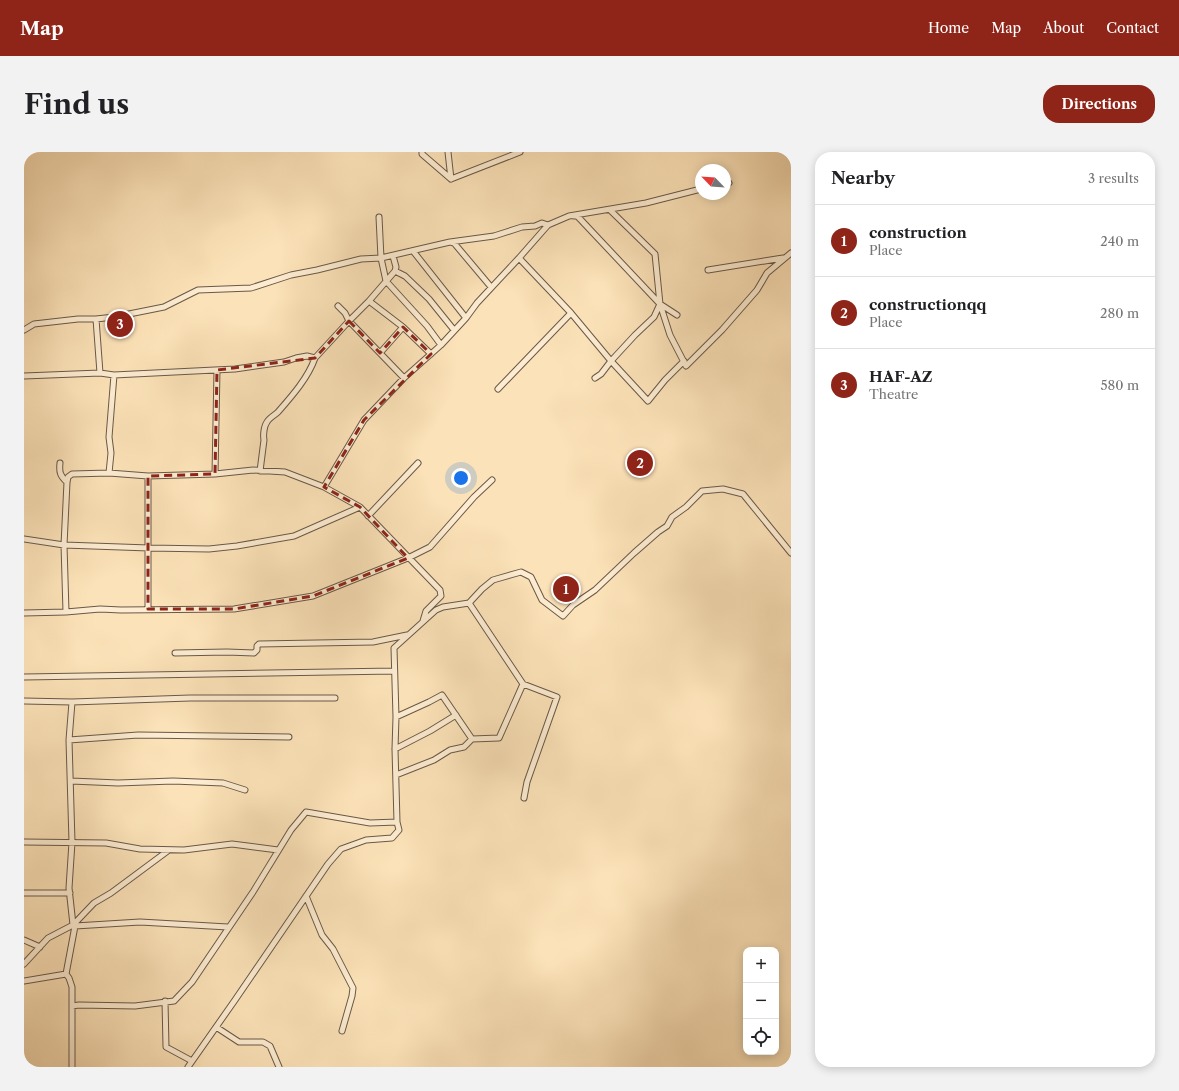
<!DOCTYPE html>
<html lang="en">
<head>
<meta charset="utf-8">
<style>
	:root { --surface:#fff; --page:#f2f2f2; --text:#202124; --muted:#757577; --line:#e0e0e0; --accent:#8f2418 }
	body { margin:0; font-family:"Libre Caslon Text",serif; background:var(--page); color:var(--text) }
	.controls { position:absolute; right:12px; bottom:12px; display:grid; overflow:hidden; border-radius:8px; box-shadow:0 2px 10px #0003 }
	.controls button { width:36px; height:36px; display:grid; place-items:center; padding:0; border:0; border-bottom:1px solid var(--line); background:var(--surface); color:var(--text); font:20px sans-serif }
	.compass { position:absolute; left:671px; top:12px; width:36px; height:36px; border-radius:50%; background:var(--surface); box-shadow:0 2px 10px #0003; rotate:295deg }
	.you { position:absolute; left:437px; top:326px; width:14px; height:14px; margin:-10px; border:3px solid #fff; border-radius:50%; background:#1a73e8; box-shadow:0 0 0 6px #1a73e833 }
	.badge { display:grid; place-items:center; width:26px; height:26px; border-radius:50%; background:var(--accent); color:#fff; font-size:13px; font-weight:700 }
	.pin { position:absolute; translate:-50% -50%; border:2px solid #fff; box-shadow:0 1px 4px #0006 }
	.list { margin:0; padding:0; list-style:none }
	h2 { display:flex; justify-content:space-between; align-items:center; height:52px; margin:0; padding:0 16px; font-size:17px }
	h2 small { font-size:13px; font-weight:400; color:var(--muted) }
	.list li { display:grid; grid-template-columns:26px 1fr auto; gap:12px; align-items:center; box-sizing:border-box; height:72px; padding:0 16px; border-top:1px solid var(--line) }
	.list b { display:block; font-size:15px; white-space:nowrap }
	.list p { margin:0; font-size:13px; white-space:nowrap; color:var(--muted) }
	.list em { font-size:13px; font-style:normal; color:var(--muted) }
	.icon { flex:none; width:22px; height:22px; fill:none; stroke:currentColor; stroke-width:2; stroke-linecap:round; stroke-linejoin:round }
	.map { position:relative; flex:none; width:767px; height:915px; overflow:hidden; border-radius:16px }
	header { display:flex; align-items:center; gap:24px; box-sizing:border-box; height:56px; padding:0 20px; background:var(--accent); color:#fff }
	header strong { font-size:19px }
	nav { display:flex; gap:22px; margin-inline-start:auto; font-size:14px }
	.intro { display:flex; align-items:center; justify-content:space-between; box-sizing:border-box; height:96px; padding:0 24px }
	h1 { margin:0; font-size:28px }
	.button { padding:10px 18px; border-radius:16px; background:var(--accent); color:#fff; font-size:14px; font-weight:700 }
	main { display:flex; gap:24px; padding:0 24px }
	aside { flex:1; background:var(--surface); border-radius:16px; box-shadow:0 2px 10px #0003 }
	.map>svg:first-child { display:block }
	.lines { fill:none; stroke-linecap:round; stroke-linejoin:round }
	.street-casing { stroke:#685949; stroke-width:7 }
	.street { stroke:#fdecd1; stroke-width:5 }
	.marked { fill:none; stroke:#8f2418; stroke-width:3; stroke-dasharray:8 5; stroke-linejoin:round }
</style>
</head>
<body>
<header>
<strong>Map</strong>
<nav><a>Home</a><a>Map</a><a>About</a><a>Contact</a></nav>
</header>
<div class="intro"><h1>Find us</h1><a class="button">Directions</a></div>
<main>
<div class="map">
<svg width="767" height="915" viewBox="0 0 767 915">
	<rect width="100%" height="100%" fill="#fce2b8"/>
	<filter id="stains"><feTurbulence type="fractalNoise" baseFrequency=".005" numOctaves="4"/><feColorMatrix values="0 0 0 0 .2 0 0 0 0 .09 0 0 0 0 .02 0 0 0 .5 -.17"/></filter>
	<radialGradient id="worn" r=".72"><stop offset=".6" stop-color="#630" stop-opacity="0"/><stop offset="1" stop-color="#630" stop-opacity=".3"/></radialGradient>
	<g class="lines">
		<g class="street-casing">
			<path id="street" d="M398 0V2L427 27
				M424 0 427 27 496 0
				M701 33 705 31
				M586 58 631 102 636 152 646 183 662 214 698 178 733 138 743 121 767 101
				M550 64H553L557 68 636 152 653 163
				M355 65 357 106 362 129 403 174 417 193
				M426 90 430 91 467 135
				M389 99 442 166
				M369 104 372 115 371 119 381 124 405 147 430 178
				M495 106 547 161 587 209 624 249 641 228 660 209
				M684 118 759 106
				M345 149 379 175 407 202
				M314 154 321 161 325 169 380 226
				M72 167 76 221
				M0 178 10 172 54 167H72L90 165 140 155 174 138 227 136 267 123 293 118 337 107 357 106 426 90 470 84 498 75 511 74 518 71 524 73 545 64 622 51 677 37
				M356 201 379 175
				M0 224 76 221 90 223 211 217 260 210 272 206 283 204 291 206
				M571 226 577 222 587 209 611 183 630 165 636 152
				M474 237 547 161
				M36 311C35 320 36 324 43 330
				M236 319 240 288C239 283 240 274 243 270 245 266 251 263 254 260 268 244 284 226 291 206L325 169 345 149 371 119
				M85 321 87 301 85 285 90 223
				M191 322 193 218
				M300 335 340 268 380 226 417 193 442 166 453 151 495 106 524 73
				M336 355 300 335 261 320 229 318 191 322 124 324 85 321 48 322 44 325 43 330 40 393 42 460 76 457 97 458 210 457 289 444 384 406 406 395 450 345 468 328
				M344 364 394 311
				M0 387 40 393 125 396 185 397 213 394 270 384 336 355 416 438 417 444 402 459 399 469
				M445 451 499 532 533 545 503 630 500 646
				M124 457V324
				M0 461 42 460
				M151 501 203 500 230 501 233 498V494L235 492 349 490 383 483
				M0 525 370 519
				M0 549 48 550 166 546H311
				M48 550 45 588 48 690 45 736 49 773 51 774 116 770 204 775
				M372 565 405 550 418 543 448 587 440 595 426 598 410 608 372 623
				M448 587 475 586 499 532
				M45 588 114 583 265 585
				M371 597 406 579 432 563
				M47 629 94 631 149 629 199 631 221 638
				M0 690 82 691 116 697 160 698 208 692 254 698
				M0 741H46
				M282 744 298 783 309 797 329 836 328 844 318 879
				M0 788 16 795
				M0 812 24 786 49 773 70 751 87 741 145 698
				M42 822 51 774
				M0 829 42 822 45 826 48 835V915
				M141 849 142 895 168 909
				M48 854 55 853 111 854 150 849 168 830 229 740 267 678 282 660 346 671 373 670
				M192 875 215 890H239L246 894 255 915
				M164 915 211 848 304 712 317 697 342 688 368 686 375 678 373 670 371 597 372 565 370 496 412 458 419 455 445 451 458 437 469 428 497 420 507 425 518 448 539 464 549 453 571 438 610 401 634 380 643 374 648 365 662 355 678 339 699 337 719 342 767 401"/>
		</g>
		<use href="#street" class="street"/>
	</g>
	<path class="marked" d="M325 169 356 201 379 175 407 202 340 268 300 335 336 355 384 406 289 444 210 457H124V324L191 322 193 218 291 206Z"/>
	<rect width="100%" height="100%" filter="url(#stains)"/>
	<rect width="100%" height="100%" fill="url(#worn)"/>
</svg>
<div class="controls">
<button>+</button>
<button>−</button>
<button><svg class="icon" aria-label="locate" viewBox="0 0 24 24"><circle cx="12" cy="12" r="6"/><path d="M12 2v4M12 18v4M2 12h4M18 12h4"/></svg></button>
</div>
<svg class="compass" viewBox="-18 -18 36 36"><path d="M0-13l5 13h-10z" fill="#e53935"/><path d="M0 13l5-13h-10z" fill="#757577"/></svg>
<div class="you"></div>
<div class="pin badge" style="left:542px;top:437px">1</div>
<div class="pin badge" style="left:616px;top:311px">2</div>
<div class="pin badge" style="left:96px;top:172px">3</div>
</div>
<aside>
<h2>Nearby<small>3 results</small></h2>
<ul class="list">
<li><span class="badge">1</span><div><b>construction</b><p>Place</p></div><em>240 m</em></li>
<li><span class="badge">2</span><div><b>constructionqq</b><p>Place</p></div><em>280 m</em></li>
<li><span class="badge">3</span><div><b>HAF-AZ</b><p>Theatre</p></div><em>580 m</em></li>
</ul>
</aside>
</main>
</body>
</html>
